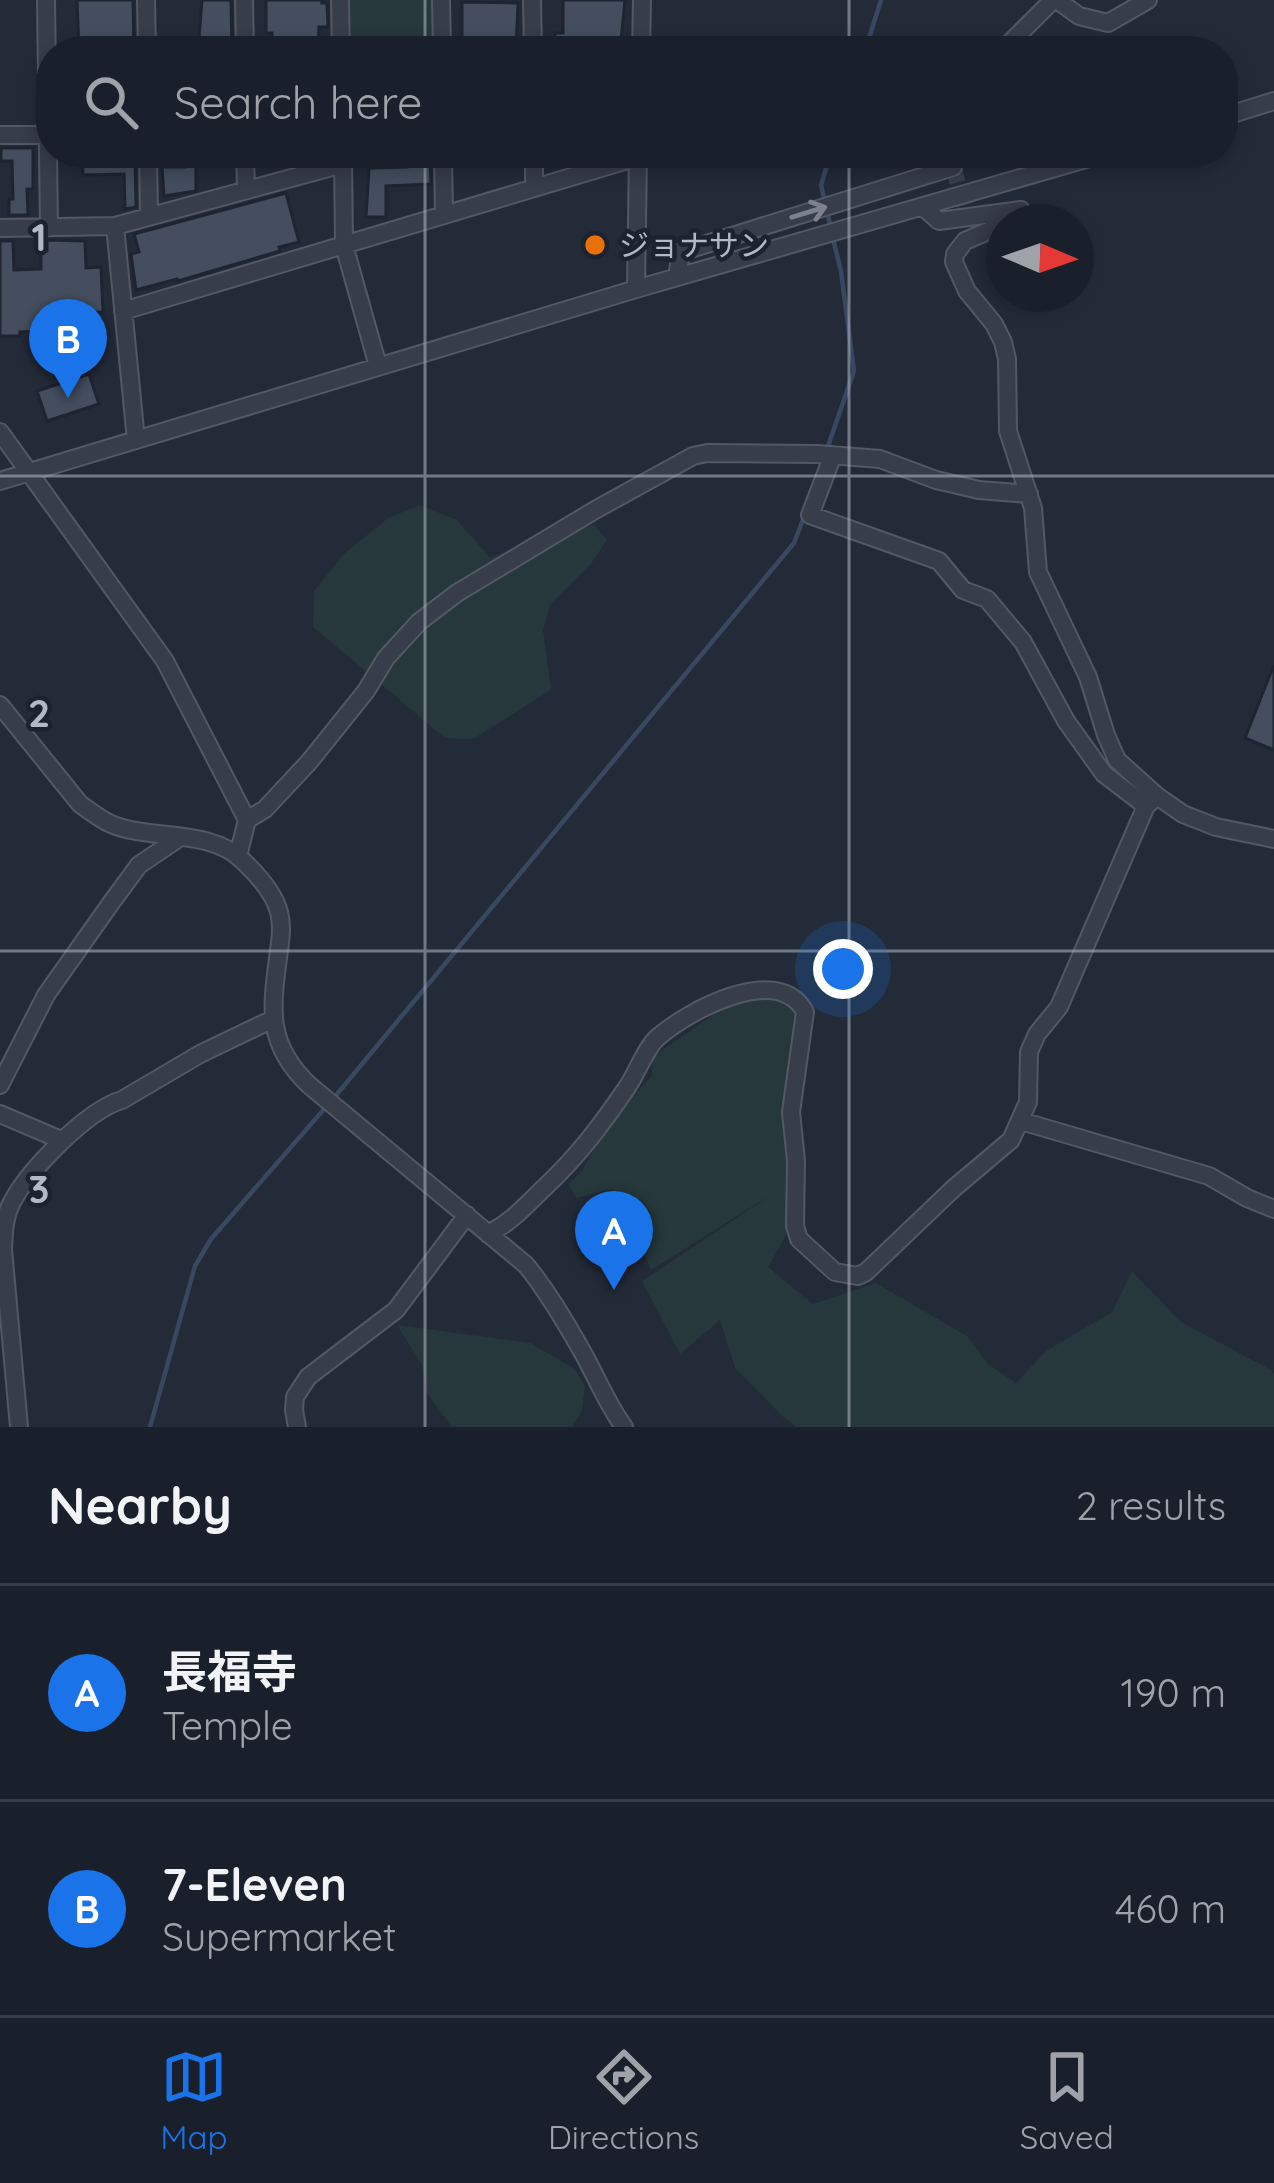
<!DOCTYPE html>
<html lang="en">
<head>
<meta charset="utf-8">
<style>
	:root { --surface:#1a202b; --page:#232833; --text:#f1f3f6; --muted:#9fa3a9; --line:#383e47; --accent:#1a73e8 }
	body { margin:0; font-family:Quicksand,"Noto Sans JP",sans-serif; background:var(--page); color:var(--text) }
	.compass { position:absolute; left:986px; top:204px; width:108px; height:108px; border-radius:50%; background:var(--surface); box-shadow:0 6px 18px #0003; rotate:92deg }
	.you { position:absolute; left:843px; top:969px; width:42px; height:42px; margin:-30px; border:9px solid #fff; border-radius:50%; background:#1a73e8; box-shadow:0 0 0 18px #1a73e833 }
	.badge { display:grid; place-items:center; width:78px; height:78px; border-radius:50%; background:var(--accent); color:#fff; font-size:39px; font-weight:700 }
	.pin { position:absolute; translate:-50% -99px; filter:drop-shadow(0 3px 6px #0008) }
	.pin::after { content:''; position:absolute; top:63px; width:42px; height:36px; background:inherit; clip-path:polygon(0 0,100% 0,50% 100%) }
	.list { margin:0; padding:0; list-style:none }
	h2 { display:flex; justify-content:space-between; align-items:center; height:156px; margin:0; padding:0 48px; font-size:51px }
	h2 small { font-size:39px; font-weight:400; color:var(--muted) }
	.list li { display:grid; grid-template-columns:78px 1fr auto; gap:36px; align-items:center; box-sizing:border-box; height:216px; padding:0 48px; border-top:3px solid var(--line) }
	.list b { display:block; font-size:45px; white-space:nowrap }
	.list p { margin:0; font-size:39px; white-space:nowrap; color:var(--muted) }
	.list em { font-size:39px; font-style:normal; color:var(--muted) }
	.icon { flex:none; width:66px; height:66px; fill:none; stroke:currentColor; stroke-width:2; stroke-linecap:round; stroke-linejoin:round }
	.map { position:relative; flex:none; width:1274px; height:1427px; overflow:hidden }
	.search { position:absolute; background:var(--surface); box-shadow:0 6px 18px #0003; left:36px; right:36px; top:36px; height:132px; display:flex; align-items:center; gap:30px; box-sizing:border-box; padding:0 42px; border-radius:48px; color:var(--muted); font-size:45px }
	.sheet { height:588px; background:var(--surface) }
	nav { display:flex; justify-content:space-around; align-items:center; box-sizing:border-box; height:168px; border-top:3px solid var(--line); background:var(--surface); font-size:33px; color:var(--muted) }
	nav a { display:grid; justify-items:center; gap:6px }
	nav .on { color:var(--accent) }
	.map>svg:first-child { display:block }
	.green { fill:#26383b }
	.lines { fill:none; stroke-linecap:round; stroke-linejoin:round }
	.stream { stroke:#394761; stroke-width:4.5 }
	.building { fill:#444e5e; stroke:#1e2430; stroke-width:3 }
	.minor-tunnel { stroke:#38404e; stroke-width:16; stroke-dasharray:16 8; stroke-linecap:butt }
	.minor-casing { stroke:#525864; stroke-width:20 }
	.minor { stroke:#373d49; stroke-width:16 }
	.oneway { stroke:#7b818d }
	.grid { fill:none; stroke:#b2b8c5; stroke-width:3; stroke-opacity:0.55 }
	.food-dot { fill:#e8710a; stroke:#1c222e; stroke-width:4.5 }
	.labels { text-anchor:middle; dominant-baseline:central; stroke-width:9; stroke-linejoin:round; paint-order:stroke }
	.poi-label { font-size:30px; fill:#b2b8c5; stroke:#1c222e; text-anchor:start }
	.grid-label { font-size:39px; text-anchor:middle; font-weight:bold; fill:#b2b8c5; stroke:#1c222e; stroke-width:9; stroke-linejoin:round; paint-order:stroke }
</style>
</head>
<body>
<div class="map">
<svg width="1274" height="1427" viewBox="0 0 1274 1427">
	<rect width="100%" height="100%" fill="#232b39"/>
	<path class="green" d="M346 0H434V41L351 45 346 39Z
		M420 505 457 520 490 558 551 533 595 525 607 540 590 565 550 605 543 630 551 690 473 739 445 738 313 627 314 591 344 554 388 518Z
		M762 995 789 1003 795 1012 787 1233 768 1267 813 1304 876 1283 967 1336 988 1364 1016 1383 1046 1351 1112 1312 1132 1271 1181 1322 1271 1370 1274 1374V1427H797L782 1416 735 1368 720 1320 680 1354 642 1281 774 1193 651 1270 613 1189 576 1198 568 1184 582 1171 603 1133 652 1075 651 1058 733 1001Z
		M397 1325 530 1343 575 1369 585 1386 582 1410 572 1427H452L426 1392 422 1365Z"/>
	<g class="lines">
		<path class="stream" d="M865 51 881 0
			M831 228 821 185 831 153
			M827 449 854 371 841 271 833 239
			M333 1099 794 543 804 517
			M150 1427 195 1266 211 1239 325 1108"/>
	</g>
	<path class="building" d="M77 0H133L134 51H79Z
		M202 0H231L232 51H198Z
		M266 0H322V3H327L328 27H319L318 51 272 50V33H266Z
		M563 0H625L620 51 554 50 555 33H563Z
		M462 2 518 3 516 51 462 50Z
		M1 148H33V189H27L28 215H9V199H13L12 161H1Z
		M82 153H98V163H124V153H135L136 207 125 209 124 174 83 175Z
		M185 153H196V191L164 196 162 167H185Z
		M406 153H430L431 184 386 186V217H366L369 168 407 167Z
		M286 193 299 242 279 247 280 251 178 281 177 279 136 290 131 254 139 252 134 234Z
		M47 240 85 241 86 268 101 267 103 312 70 313 71 330 20 332V336H0V241H13L14 270 41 269V252L47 251Z
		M89 374 99 404 47 421 37 391Z
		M1273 667H1274V750L1245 738Z"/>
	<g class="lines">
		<path class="minor-tunnel" d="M953 167 970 222"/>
		<g class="minor-casing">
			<path id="minor" d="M46 0 49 228
				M146 0 147 51
				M244 0 245 51
				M340 0 341 51
				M441 0 442 51
				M532 0 533 51
				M1057 0 1079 16 1108 23 1148 0
				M341 48 441 47
				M641 51 642 0
				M1002 51 1053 0
				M1223 117 1274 101
				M0 135H48
				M148 153 149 217
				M245 153 246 190
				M443 153 444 215
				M534 153V188
				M343 156 344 245 378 366
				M924 208 939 221 1021 210 1024 217 1011 222
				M1004 224 965 241 955 254 954 262 967 291 994 324 1003 342 1007 359 1008 431 1033 508 1038 572 1088 677 1106 735 1117 760 1157 796 1183 814 1216 827 1274 839
				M115 226 136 440
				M0 228 115 226 343 164
				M677 277 681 252 953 167 950 153
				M636 289 638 153
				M123 311 638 157
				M0 432 165 661 247 820 238 856
				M833 455 810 515 939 561 963 590 987 599 1023 642 1066 721 1104 774 1146 806
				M0 481 636 289 1107 153
				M0 705 80 804C90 811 100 819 111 824 151 841 209 828 242 860 257 874 274 893 279 912 283 927 280 943 278 958 271 1011 267 1045 309 1085L526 1265C548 1292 566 1323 583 1353 597 1378 607 1404 624 1427
				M247 820 265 809 309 762 366 691 386 658 419 622 457 593 595 510 693 456 707 453 817 454 880 459 936 480 979 490 1029 494
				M0 1085 46 995 111 903 139 865 179 838
				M0 1114 61 1140
				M1021 1121 1209 1176 1247 1198 1274 1209
				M488 1234C512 1222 526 1205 545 1187 579 1155 602 1124 628 1086 637 1072 646 1048 657 1038 686 1012 778 961 805 1012L791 1112 796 1161 795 1226 799 1239 835 1272 858 1276 866 1272 954 1188 1011 1140 1028 1102 1029 1052 1037 1034 1059 1007 1146 806 1157 796
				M19 1427 3 1249C4 1232 4 1217 12 1202 29 1170 87 1110 122 1100L200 1054 273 1019
				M297 1427 294 1410 295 1397 308 1377 396 1310 467 1215"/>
		</g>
		<use href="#minor" class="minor"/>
	</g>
	<defs><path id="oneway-shaft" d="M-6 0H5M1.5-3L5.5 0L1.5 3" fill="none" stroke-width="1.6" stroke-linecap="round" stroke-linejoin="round" transform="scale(3)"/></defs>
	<use class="oneway" href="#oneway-shaft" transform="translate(809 212) rotate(-17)"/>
	<path class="grid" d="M425 0V51M849 0V51M425 153V1427M849 153V1427M0 476H1274M0 951H1274"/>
	<circle class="food-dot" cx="595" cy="245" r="12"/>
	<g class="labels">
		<g class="poi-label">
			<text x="619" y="245">ジョナサン</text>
		</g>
	</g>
	<g class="grid-label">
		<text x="39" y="251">1</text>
		<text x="39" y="727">2</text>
		<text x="39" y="1203">3</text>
	</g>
</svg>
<svg class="compass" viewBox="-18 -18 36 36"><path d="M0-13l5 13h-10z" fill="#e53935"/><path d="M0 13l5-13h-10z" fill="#9fa3a9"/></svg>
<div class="you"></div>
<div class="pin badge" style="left:614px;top:1290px">A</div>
<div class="pin badge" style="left:68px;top:398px">B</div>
<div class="search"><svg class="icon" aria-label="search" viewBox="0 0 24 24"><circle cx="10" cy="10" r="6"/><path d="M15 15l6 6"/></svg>Search here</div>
</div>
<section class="sheet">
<h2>Nearby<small>2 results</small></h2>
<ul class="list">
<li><span class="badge">A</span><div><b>長福寺</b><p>Temple</p></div><em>190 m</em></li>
<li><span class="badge">B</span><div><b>7-Eleven</b><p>Supermarket</p></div><em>460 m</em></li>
</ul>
</section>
<nav>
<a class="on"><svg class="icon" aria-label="map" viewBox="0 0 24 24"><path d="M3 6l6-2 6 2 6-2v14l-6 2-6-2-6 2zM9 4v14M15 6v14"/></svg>Map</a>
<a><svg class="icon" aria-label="directions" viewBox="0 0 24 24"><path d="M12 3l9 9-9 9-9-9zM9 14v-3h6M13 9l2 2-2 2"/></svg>Directions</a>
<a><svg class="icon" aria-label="saved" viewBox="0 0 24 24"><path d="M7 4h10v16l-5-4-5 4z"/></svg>Saved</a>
</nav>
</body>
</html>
